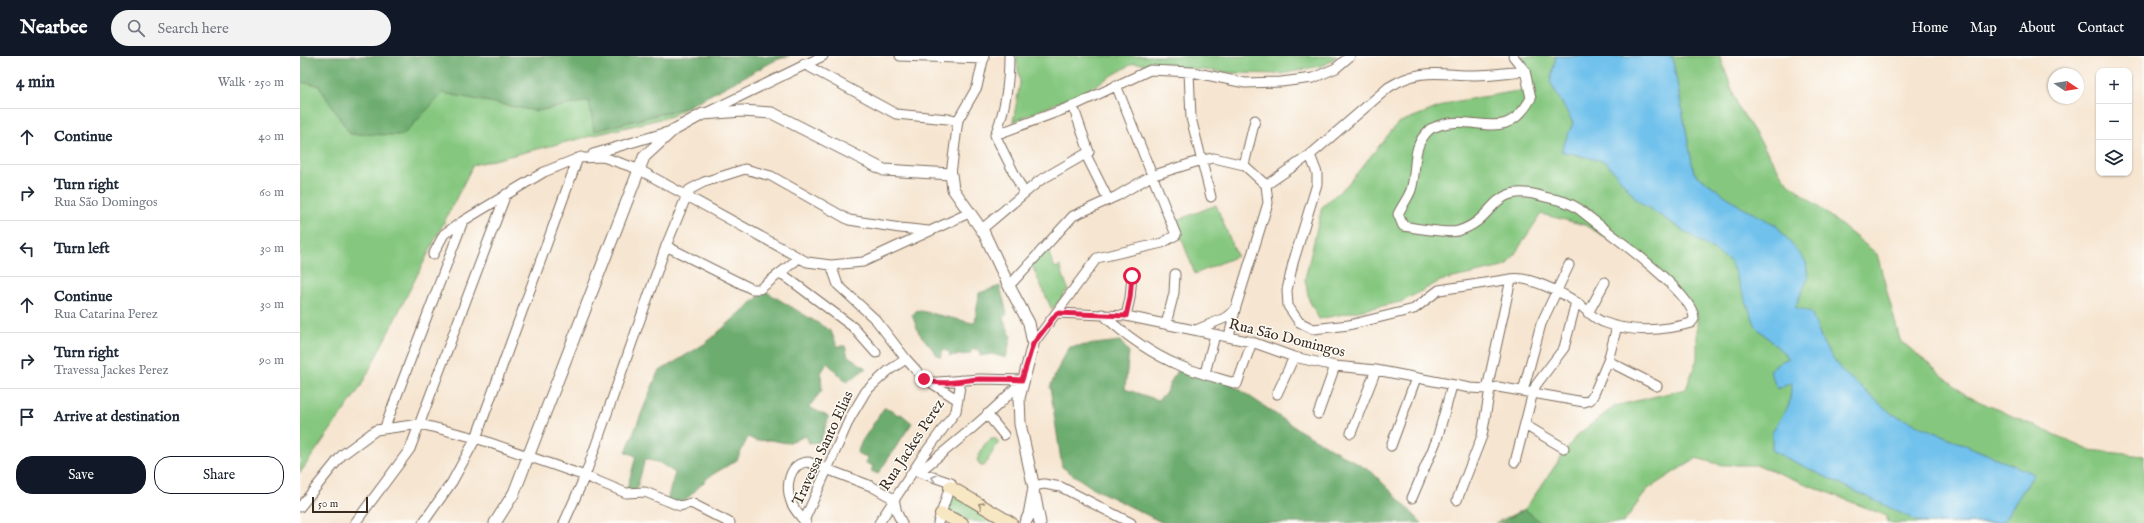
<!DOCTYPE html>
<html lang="en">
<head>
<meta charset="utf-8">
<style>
	:root { --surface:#fff; --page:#f2f2f3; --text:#1f2937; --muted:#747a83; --line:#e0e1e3; --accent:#111827 }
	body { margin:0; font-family:"IM FELL English",serif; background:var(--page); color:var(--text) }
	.controls { position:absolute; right:12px; top:12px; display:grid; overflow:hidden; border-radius:8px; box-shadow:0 1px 3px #0004 }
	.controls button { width:36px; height:36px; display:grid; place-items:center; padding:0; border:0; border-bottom:1px solid var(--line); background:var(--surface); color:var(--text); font:20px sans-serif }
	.compass { position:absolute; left:1748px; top:12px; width:36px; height:36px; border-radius:50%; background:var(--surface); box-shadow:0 1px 3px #0004; rotate:102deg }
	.scale { position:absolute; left:12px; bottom:10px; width:56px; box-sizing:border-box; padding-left:4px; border:2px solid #3b2a1e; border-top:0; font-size:11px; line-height:14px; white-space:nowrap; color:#3b2a1e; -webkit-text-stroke:3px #fdfcf7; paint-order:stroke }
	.stop { position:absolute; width:12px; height:12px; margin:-9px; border:3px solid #e11d48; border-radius:50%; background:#fff }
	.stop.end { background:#e11d48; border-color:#fff; box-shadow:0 1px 4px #0008 }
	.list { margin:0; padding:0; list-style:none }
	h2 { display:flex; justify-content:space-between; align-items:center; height:52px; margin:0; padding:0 16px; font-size:17px }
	h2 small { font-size:13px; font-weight:400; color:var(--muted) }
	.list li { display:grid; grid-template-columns:26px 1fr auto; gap:12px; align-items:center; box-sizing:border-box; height:56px; padding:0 16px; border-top:1px solid var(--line) }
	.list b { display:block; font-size:15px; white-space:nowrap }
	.list p { margin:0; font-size:13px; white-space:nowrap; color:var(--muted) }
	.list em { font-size:13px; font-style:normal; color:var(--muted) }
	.actions { display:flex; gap:8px; padding:12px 16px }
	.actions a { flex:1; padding:9px 0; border:1px solid var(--accent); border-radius:16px; text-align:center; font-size:14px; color:var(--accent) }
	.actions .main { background:var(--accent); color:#fff }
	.icon { flex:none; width:22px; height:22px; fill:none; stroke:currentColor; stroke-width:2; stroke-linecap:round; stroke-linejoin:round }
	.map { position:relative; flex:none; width:1844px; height:467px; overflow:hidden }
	header { display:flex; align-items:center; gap:24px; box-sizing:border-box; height:56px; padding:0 20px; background:var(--accent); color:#fff }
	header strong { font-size:19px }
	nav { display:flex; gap:22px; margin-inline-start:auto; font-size:14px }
	.search { width:280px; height:36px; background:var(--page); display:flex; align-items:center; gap:10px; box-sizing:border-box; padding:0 14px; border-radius:22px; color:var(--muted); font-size:15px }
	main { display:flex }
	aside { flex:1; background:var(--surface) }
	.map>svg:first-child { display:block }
	.green { fill:#85c77f; stroke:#60784e }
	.forest { fill:#6cac6e; stroke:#546b46 }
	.water { fill:#70c1ec; stroke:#567685 }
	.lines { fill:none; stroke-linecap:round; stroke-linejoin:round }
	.minor-casing { stroke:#7c6b5c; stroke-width:11 }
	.tertiary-casing { stroke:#7c6b5c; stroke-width:13 }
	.secondary-casing { stroke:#7c6b5c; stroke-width:14 }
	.minor { stroke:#fff; stroke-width:9 }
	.tertiary { stroke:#fff; stroke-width:11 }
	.secondary { stroke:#f8e7c3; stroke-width:12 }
	.oneway { stroke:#a79f9a }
	.oneway2 { stroke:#9a8870 }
	.route { stroke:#e11d48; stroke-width:5 }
	.labels { text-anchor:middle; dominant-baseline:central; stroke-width:3; stroke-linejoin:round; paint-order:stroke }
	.street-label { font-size:15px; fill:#3b2a1e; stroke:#fdfcf7 }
</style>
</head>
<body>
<header>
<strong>Nearbee</strong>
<div class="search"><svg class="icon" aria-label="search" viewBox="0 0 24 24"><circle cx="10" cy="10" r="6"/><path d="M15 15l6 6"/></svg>Search here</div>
<nav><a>Home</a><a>Map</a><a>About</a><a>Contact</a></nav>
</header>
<main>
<aside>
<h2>4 min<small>Walk · 250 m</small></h2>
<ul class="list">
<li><svg class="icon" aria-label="ahead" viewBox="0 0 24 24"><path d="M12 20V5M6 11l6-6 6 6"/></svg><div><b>Continue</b></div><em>40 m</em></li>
<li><svg class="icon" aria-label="right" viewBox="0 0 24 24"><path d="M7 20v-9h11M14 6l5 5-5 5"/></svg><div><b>Turn right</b><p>Rua São Domingos</p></div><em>60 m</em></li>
<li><svg class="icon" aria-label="left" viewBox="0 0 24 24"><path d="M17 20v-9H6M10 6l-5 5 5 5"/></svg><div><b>Turn left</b></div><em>30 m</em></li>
<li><svg class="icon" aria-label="ahead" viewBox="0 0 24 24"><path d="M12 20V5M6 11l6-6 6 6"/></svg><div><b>Continue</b><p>Rua Catarina Perez</p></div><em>30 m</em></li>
<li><svg class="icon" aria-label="right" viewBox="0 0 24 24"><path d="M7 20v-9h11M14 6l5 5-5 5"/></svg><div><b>Turn right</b><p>Travessa Jackes Perez</p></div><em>90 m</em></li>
<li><svg class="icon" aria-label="arrive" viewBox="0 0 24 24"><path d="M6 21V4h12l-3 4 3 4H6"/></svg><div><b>Arrive at destination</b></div></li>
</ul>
<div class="actions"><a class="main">Save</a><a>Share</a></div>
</aside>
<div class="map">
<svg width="1844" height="467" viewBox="0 0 1844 467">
	<rect width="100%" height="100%" fill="#fdfcf7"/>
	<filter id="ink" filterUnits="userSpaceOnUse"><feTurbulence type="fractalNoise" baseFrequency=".025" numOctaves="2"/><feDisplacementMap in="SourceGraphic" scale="8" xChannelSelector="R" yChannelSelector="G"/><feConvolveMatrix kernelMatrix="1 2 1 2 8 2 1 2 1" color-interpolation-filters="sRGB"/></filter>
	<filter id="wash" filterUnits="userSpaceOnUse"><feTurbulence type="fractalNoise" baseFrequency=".012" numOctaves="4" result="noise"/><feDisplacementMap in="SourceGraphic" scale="16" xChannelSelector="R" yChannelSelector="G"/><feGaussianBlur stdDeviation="0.9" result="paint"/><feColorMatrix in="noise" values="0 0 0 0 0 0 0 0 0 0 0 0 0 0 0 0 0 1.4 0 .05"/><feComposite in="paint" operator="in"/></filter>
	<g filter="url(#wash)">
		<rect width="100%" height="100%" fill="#f6e5d0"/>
		<path class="green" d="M716 0H1037L1025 9 982 18 934 17 834 7 787 34 713 66 720 27Z
			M1220 0H1420L1438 50 1485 124 1577 198 1600 284 1667 340 1789 394 1844 400V467H1587V460L1458 409H1422L1396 402 1348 433 1323 467H1195L1225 453 1276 380 1315 350 1386 333 1397 303V259L1353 209 1285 169 1241 158 1207 210 1140 225 1101 246 1019 263 1009 244 1005 223 1022 151 1047 129 1098 67 1152 46 1224 34V4Z
			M0 26 18 29 51 78 103 79 143 37 236 55 289 45 295 75 387 51 372 60 173 109 60 332 0 417Z
			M916 149 937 200 895 218 875 165Z
			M747 193 755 212 760 210 768 233 752 254 729 203Z
			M691 383H696L699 386 684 410H681L677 404 684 389Z
			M652 438 706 467C690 467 655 467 646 453Z"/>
		<path class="forest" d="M0 0H489L476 4 387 51 294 75 289 45 236 55 143 37 103 79 50 78 18 29 0 26Z
			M700 230 707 258 703 262 711 280 706 302 692 298 680 300V294L673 293 669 298 649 300 650 296 643 294 640 302 619 277 612 259 617 254 673 267 675 266 679 237Z
			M465 235 531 275 537 290H545L548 300 566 312 547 326 527 307 521 317 522 334 509 351 529 361 520 386 509 387 506 380 487 387 470 384 456 385 448 381 437 404 410 420 381 449 367 444 375 417 360 407 345 403 336 436 327 433 336 400 326 396 358 316 406 287Z
			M820 285 829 296 825 333 858 344 865 338 879 310 927 325 999 374 1072 416 1122 467H863L791 431 762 411 750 331 763 301 770 291Z
			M584 352 590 353 598 359 601 358 612 367 578 418 571 415 573 410 566 407 567 401 557 397 562 385Z
			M1225 453 1241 467H1201Z"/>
		<path class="water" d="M1256 0H1372L1394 117 1441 151 1476 169 1506 206 1508 222 1495 251 1511 256 1523 287 1542 315 1592 358 1734 418 1702 467H1630L1617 465 1472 395V376L1489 349 1492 327 1477 333 1470 316 1476 308 1489 302 1456 271 1430 205 1338 145 1306 106 1261 95 1273 67 1250 26Z"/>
	</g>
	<g filter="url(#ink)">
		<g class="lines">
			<g class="minor-casing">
				<path id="minor" d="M600 0 684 3
					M709 0C709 28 706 53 695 79L773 50 850 14 892 16 945 27 981 26 1013 22 1036 12 1050 0
					M504 8 596 58 658 64
					M889 16 891 62 911 141
					M406 57 523 0
					M695 79 724 137
					M293 98 371 75
					M786 99 808 143
					M1010 99 1017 117V128L993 207 987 234 988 250 999 266 1013 273 1049 269 1114 253 1139 234 1211 223
					M944 109 955 64
					M651 118 658 64 677 31 684 0
					M966 129 1010 99 1089 31C1121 11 1140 19 1175 19 1192 19 1209 16 1225 15
					M682 173 739 125 789 96 773 50
					M366 190 452 233H460L499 202
					M133 199 144 178 163 165
					M531 209 538 229 576 264 606 303 624 323 630 326H638L680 323 723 324
					M481 217 553 271 576 297
					M709 230 773 160 817 140 851 120 902 104 914 102 944 109 966 129 968 147 935 254 929 281
					M757 257 826 260 952 286 994 301 1035 310 1076 314 1170 332 1187 333 1198 331 1284 346 1290 344 1293 340 1308 305 1317 270
					M1288 257 1305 226
					M802 258C825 279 850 297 878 309 897 317 918 322 937 328L952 286
					M826 260 830 242 832 220
					M866 268 874 237 875 218
					M896 274 925 262 935 254
					M733 288 797 202 862 187 876 179 816 29
					M1308 305 1357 330
					M905 317 915 279
					M630 326 658 344
					M1187 333 1211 223C1226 219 1263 237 1276 246 1286 253 1292 262 1303 266 1330 277 1364 275 1391 267L1394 263C1395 236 1301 172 1279 153 1268 145 1257 144 1245 141 1188 124 1199 163 1158 175 1147 178 1115 172 1103 170L1098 158C1102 150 1108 142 1111 134 1118 112 1110 92 1129 74 1132 71 1136 71 1140 69 1177 57 1205 90 1231 42L1225 15 1213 0
					M1223 335 1241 268 1269 209
					M977 338 994 301
					M687 358 704 379
					M1018 358 1035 310
					M1225 369 1264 392
					M85 371 163 165 244 116 281 101
					M1051 377 1076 314
					M1091 390 1116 322
					M1215 406 1233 336 1236 329 1264 292 1276 246
					M615 415 651 427 638 467
					M619 416C655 387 691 358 723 324
					M733 430 744 428 761 431 831 467
					M1112 442 1137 383 1152 330
					M1157 444 1182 380 1190 333
					M0 451 42 399 76 374 120 368 176 382 285 420 326 437 345 436 380 450 391 447 430 467
					M504 465 550 362 566 335 588 315 606 303
					M55 467 110 393 206 138
					M123 467 152 426 176 382 278 102 303 101 338 113 507 206 531 209 563 206 669 157
					M264 467 285 420 366 190 389 134 404 126 445 113 471 120 549 164 600 172 629 175
					M506 467C501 461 494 454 491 446 485 430 489 407 508 406L571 430 594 443 597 457 602 467
					M579 467 623 400 656 355 661 324"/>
			</g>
			<g class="tertiary-casing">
				<path id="tertiary" d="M735 441 740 467
					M195 467 214 437 344 101 372 75 403 58 442 55 472 57 584 114 651 118 653 133 684 177 709 230 729 267 733 288 719 342 720 368 734 432 729 459 725 467"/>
			</g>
			<g class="secondary-casing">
				<path id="secondary" d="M650 431 711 467
					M641 458 662 467"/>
			</g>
			<use href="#minor" class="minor"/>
			<use href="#tertiary" class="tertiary"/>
			<use href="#secondary" class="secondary"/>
		</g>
		<defs><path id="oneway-chevron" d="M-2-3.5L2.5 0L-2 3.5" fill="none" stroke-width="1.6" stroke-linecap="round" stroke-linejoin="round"/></defs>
		<use class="oneway" href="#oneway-chevron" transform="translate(634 422) rotate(-161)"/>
		<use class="oneway2" href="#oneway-chevron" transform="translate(681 449) rotate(-150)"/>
	</g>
	<g class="lines" filter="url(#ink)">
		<path class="route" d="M624 323C639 331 663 324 679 323 694 323 708 323 722 324L733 288 757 257 826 260 830 242 832 220"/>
	</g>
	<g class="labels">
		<g class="street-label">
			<text transform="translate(987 282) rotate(14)">Rua São Domingos</text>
			<text transform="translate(612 389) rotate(-57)">Rua Jackes Perez</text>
			<text transform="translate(523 392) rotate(-65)">Travessa Santo Elias</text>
		</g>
	</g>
</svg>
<div class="controls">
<button>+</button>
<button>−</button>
<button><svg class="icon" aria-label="layers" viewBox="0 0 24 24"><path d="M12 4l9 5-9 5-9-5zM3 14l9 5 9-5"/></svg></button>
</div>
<svg class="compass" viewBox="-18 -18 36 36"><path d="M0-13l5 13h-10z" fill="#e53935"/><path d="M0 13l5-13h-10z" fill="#747a83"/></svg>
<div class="scale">50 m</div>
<div class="stop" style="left:832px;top:220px"></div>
<div class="stop end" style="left:624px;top:323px"></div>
</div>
</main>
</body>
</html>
